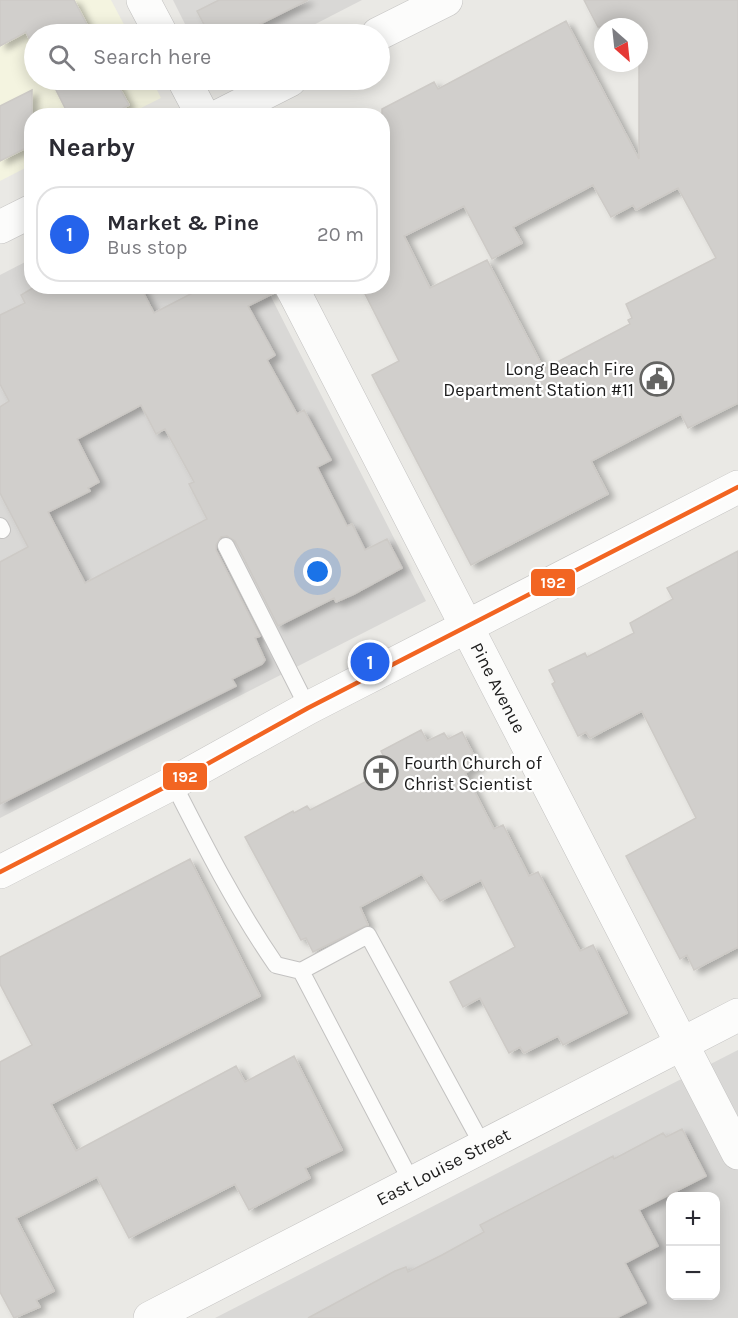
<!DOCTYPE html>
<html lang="en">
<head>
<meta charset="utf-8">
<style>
	:root { --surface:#fff; --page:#f7f7f7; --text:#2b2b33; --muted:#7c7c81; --line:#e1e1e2; --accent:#2563eb }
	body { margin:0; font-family:Karla,sans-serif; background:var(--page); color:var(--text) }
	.controls { position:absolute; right:18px; bottom:18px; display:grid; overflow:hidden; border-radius:12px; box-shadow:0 3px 15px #0003 }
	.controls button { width:54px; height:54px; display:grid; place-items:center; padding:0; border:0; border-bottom:2px solid var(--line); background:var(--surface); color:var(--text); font:30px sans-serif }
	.compass { position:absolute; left:594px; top:18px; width:54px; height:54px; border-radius:50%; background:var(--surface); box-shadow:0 3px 15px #0003; rotate:153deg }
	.you { position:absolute; left:318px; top:572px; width:21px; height:21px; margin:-15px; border:4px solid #fff; border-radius:50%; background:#1a73e8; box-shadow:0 0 0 9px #1a73e833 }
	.badge { display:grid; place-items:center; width:39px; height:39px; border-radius:50%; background:var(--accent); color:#fff; font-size:20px; font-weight:700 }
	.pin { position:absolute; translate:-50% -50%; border:3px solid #fff; box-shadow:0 2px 6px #0006 }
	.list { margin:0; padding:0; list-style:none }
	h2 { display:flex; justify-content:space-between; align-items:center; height:78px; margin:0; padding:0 24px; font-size:26px }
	h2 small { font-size:20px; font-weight:400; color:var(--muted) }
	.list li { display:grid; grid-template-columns:39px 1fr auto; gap:18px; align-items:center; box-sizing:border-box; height:96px; margin:0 12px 12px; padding:0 12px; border:2px solid var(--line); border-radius:24px }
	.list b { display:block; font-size:22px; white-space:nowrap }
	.list p { margin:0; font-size:20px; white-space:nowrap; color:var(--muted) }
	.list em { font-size:20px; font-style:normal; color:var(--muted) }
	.icon { flex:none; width:33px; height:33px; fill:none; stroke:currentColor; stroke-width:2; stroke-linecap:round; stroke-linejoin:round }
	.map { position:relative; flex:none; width:738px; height:1318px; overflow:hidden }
	.search { position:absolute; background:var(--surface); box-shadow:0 3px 15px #0003; left:24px; top:24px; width:366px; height:66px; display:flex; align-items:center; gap:15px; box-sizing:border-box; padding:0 21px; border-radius:33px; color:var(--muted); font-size:22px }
	.panel { position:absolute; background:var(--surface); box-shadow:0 3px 15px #0003; left:24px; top:108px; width:366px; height:186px; border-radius:24px }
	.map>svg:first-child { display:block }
	.residential { fill:#d9d8d6; fill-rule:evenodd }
	.education { fill:#f4f4e0 }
	.building { fill:#d1cfcc; stroke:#cdcac6; stroke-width:1.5; fill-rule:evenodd; filter:url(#shadow) }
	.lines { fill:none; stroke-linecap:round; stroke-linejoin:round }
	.service-casing { stroke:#c3c2c1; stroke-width:18 }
	.minor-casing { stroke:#c3c2c1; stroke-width:34 }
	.tertiary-casing { stroke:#c3c2c1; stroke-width:34 }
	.service { stroke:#fcfcfb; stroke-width:16 }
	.minor { stroke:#fcfcfb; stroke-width:33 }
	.tertiary { stroke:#fcfcfb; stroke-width:33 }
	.bus-1-casing { stroke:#fff; stroke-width:9 }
	.bus-1 { stroke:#f26522; stroke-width:4.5 }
	.labels { text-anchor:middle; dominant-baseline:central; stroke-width:4.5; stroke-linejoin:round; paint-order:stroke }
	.poi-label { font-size:18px; fill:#1c1c1c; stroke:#fff; text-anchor:end }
	.street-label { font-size:18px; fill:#1c1c1c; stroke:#fff }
	.line-badge { stroke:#fff; stroke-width:2 }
	.badge-label { font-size:16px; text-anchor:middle; font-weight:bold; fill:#fff }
</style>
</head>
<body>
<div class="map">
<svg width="738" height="1318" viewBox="0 0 738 1318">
	<defs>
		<filter id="shadow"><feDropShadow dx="6" dy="4" stdDeviation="3" flood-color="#0004"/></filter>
	</defs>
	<rect width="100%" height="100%" fill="#eae9e5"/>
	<path class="residential" d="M173 0H362L296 34H190Z
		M31 259 32 286 266 287 426 601 0 818V275Z
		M738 1050V1318H215ZM670 1196H716V1296H670Z"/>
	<path class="education" d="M0 0H111L129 34H34V80H152L161 98 127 115 32 116 31 165 0 181Z"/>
	<path class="building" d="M0 0H74L92 34H34V49L26 32 0 46Z
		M219 0H308L240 34H209L197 11Z
		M584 0H738V403L688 428 681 414 591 461 608 494 471 565 372 375 399 361 361 286H382V109L434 82 438 89 566 21 639 159V27H598ZM593 185 611 217 633 205 636 210 678 188 716 258 626 304 632 318 628 320 630 324 544 369 487 260 430 288 404 236 464 206 492 259 522 243 513 227Z
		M51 80H115L129 105 109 116H69Z
		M32 90V145L0 161V106Z
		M36 286H140L154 313 206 286H272L274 293 248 306 275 355 267 360 297 414 304 410 331 460 317 467 347 526 352 524 365 550 387 539 402 568 354 594 336 602 334 598 278 626 235 541 227 536 221 537 216 545V550L260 636 255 638 265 660 262 664 232 679 236 686 0 804V562L28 547 0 493V407L9 401 0 384V315L25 303 21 295ZM141 405 156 434 165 429 194 482 189 484 207 519 85 583 48 512 90 491 88 488 99 482 77 439Z
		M738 551V947L694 970 687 955 680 959 626 856 696 818 642 711 590 738 586 732 578 736 552 684 555 682 549 670 585 653 587 657 634 633 630 623 673 599 667 588Z
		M421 730 427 741 444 733 448 739 462 732 479 765 465 773 494 829 503 825 529 876 538 872 580 951 593 945 627 1013 563 1045 558 1036 524 1053 520 1047 509 1053 480 998 463 1007 450 982 515 947 481 880 440 901 422 874 360 907 368 925 313 952 306 938 301 940 245 837 293 811 294 813 307 806 310 810 373 778 370 772 387 763 381 751Z
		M190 859 260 996 51 1104 76 1151 236 1066 245 1082 294 1056 342 1150 305 1168 310 1178 249 1210 235 1184 129 1238 97 1177 16 1218 54 1291 36 1300 40 1307 14 1318 0 1292V1062L32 1045 0 984V957Z
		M682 1129 706 1176 639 1210 658 1246 625 1263 646 1303 616 1318H308L395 1271 406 1267 408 1272 442 1255 484 1232 480 1225 613 1156 614 1159 663 1133 666 1137Z"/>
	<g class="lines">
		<g class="service-casing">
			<path id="service" d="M0 526 2 530
				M226 546 308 708
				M173 783C205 846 236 907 276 965L301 971 368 935 483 1146
				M301 971 412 1183"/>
		</g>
		<g class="minor-casing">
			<g id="minor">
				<path d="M143 0 161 34"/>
				<path d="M378 34 446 0"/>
				<path d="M184 80 203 116"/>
				<path d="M219 116 290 80"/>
				<path d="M0 227 32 211"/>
				<path id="s1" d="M291 286 738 1153"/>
				<path id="s2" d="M150 1318 738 1015"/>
			</g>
		</g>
		<g class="tertiary-casing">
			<path id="tertiary" d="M0 872 173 783 308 708 738 487"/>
		</g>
		<use href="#service" class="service"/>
		<use href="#minor" class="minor"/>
		<use href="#tertiary" class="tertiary"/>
		<g class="bus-1-casing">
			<path id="bus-1" d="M0 872 173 783 308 708 738 487"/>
		</g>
		<use href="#bus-1" class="bus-1"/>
	</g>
	<defs>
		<g id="civic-ring" transform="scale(1.725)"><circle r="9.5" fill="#fff" stroke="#646462" stroke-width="1.5"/><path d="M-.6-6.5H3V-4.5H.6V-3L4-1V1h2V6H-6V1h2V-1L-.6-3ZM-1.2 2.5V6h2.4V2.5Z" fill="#646462"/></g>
		<g id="church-ring" transform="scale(1.725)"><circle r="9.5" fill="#fff" stroke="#646462" stroke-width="1.5"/><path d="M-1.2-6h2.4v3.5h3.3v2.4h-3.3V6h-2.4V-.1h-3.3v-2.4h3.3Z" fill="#646462"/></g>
	</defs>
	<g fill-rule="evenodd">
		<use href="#civic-ring" x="657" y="379"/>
		<use href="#church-ring" x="381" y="773"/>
	</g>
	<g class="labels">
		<g class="poi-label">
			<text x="634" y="369">Long Beach Fire<tspan x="634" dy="21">Department Station #11</tspan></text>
			<text x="404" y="763" text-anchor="start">Fourth Church of<tspan x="404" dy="21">Christ Scientist</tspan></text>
		</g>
		<g class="street-label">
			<text stroke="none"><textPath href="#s1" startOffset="452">Pine Avenue</textPath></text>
			<text stroke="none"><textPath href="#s2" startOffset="330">East Louise Street</textPath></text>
		</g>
	</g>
	<g class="line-badge">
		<rect x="530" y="568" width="46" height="29" rx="6" fill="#f26522"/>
		<rect x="162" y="762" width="46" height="29" rx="6" fill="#f26522"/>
	</g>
	<g class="badge-label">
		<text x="553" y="588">192</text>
		<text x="185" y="782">192</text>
	</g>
</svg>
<div class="controls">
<button>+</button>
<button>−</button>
</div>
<svg class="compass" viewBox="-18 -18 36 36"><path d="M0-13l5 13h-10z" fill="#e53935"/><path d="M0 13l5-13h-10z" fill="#7c7c81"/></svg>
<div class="you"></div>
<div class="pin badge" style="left:370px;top:662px">1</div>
<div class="search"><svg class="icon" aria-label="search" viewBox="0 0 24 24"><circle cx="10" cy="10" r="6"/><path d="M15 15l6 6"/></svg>Search here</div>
<section class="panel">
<h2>Nearby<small></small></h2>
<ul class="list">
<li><span class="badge">1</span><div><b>Market &amp; Pine</b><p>Bus stop</p></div><em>20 m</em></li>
</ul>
</section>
</div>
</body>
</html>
